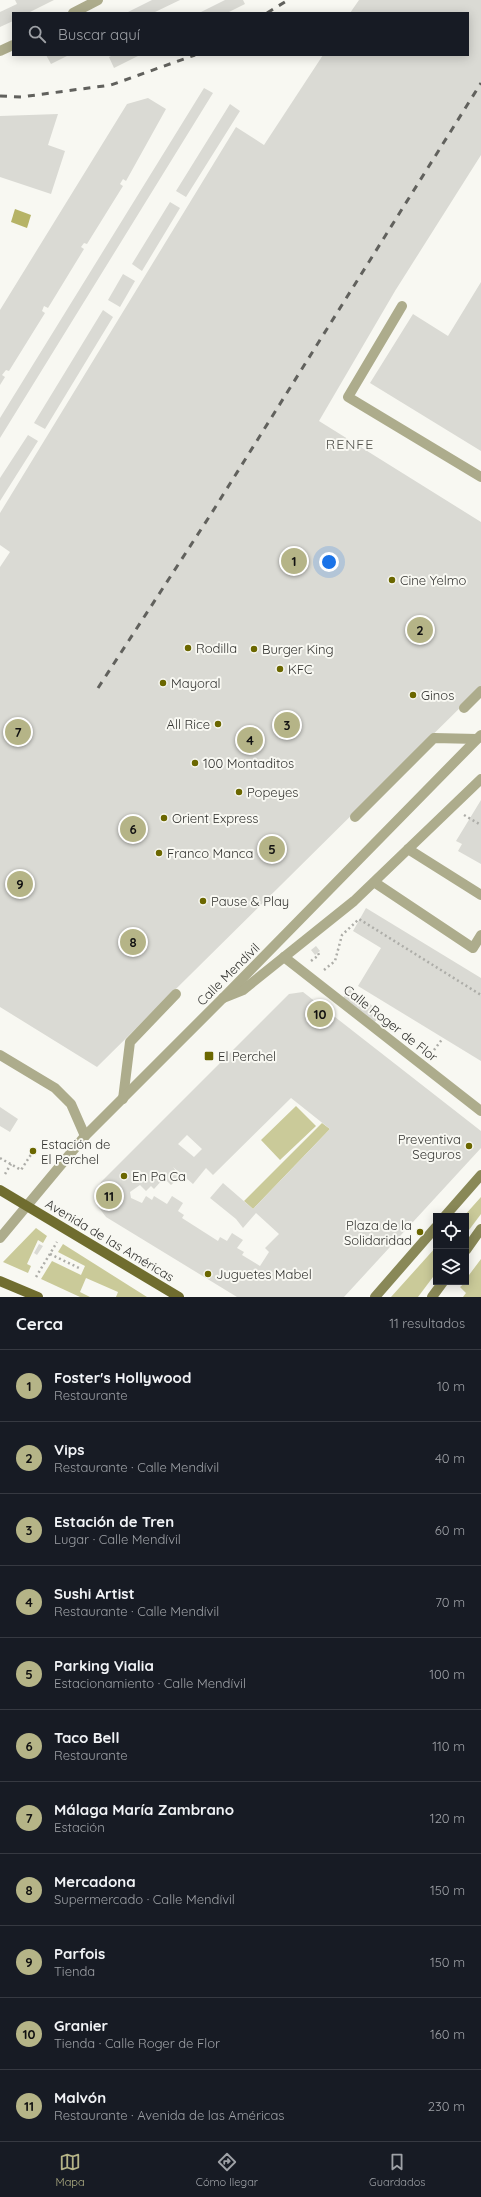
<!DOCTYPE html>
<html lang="es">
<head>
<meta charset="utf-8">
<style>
	:root { --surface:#171b24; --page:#20242c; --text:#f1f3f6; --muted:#9ea1a6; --line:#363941; --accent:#b5b487 }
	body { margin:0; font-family:Quicksand,sans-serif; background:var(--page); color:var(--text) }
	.controls { position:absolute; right:12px; bottom:12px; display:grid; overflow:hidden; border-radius:0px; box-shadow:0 2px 10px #0003 }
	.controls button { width:36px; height:36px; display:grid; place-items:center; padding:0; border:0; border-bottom:1px solid var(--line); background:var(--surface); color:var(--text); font:20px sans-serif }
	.you { position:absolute; left:329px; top:562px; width:14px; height:14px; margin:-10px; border:3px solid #fff; border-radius:50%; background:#1a73e8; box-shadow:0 0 0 6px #1a73e833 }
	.badge { display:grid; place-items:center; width:26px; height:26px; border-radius:50%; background:var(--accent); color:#111; font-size:13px; font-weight:700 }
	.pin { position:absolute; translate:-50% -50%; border:2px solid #fff; box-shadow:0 1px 4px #0006 }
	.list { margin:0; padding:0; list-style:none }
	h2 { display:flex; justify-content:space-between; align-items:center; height:52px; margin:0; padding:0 16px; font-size:17px }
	h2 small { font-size:13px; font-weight:400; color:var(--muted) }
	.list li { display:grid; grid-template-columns:26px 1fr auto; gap:12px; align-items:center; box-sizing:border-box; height:72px; padding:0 16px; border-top:1px solid var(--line) }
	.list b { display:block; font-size:15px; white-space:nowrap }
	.list p { margin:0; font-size:13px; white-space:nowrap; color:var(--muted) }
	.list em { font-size:13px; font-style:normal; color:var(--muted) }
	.icon { flex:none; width:22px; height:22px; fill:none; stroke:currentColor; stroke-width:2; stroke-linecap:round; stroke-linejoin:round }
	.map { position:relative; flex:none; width:481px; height:1297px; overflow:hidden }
	.search { position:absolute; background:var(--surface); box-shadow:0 2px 10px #0003; left:12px; right:12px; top:12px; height:44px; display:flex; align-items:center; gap:10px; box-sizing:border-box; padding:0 14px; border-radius:0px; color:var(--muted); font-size:15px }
	.sheet { height:844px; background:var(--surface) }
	nav { display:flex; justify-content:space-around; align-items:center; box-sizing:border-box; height:56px; border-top:1px solid var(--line); background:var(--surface); font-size:11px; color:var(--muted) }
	nav a { display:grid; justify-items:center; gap:2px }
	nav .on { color:var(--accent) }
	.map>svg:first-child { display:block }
	.green { fill:#caca99 }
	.water { fill:#b6b366 }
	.building { fill:#dadad4; fill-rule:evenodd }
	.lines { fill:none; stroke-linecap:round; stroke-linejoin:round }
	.path { stroke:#adada8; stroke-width:2.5; stroke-dasharray:2 3; stroke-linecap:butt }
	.service { stroke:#adac8c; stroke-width:10 }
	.pedestrian { stroke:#adac8c; stroke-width:10 }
	.minor { stroke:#adac8c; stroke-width:10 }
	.secondary { stroke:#898857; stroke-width:10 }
	.primary { stroke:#706d2f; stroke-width:10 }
	.rail { stroke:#61615d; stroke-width:3; stroke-dasharray:7 7; stroke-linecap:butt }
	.poi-dot { fill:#6b6700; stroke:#f8f8f2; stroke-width:1.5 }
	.labels { text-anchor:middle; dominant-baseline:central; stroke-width:4; stroke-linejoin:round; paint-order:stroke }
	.poi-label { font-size:13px; fill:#32322f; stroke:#f8f8f2; text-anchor:start }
	.street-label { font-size:13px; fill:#32322f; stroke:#f8f8f2 }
	.neighbourhood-label { font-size:14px; letter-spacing:1px; fill:#53534d; stroke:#f8f8f2 }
</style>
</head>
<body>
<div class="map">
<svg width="481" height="1297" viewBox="0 0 481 1297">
	<rect width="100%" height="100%" fill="#f8f8f2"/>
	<path class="green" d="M296 1106 316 1126 280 1160 261 1140Z
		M322 1123 330 1129 253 1209 244 1201Z
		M481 1197V1214L466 1234V1216H464Z
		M36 1228 47 1236 43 1243 38 1240 27 1264 31 1266 28 1273 3 1262Z
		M63 1244 147 1297H116L118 1292 86 1278 80 1292 90 1297H80L41 1279 52 1261 81 1275 85 1266 58 1252Z
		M436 1247V1273L418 1297H391Z
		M481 1259V1297H463L466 1293 460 1287 466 1282V1279Z"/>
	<path class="water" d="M15 209 31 215 27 228 11 222Z"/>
	<path class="building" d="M15 0H54L28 13H13V21L0 27V12L17 4Z
		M152 0H180L153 13H126Z
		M225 0H243L245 4 227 13H199Z
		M359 0H481V155L395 291 319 421 481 522V687L97 1067 0 1007V567L10 552 0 545V513L236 127 264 145 323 55H468V13H350Z
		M46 55H69L51 64Z
		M113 55H140L114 68 109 57Z
		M204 88 213 93 0 438V418Z
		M148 98 166 109 126 181 123 179 120 184 123 186 87 244 84 243 81 247 84 249 48 308 44 306 42 311 45 313 9 371 6 370 2 375 5 377 0 385V310L127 104Z
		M230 104 240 111 186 197 176 191Z
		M58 114 48 145 65 151 51 194 0 177V116Z
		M170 202 180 208 142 271 132 264Z
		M123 274 135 281 120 307 108 300Z
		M481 282V451L370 383 413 314 448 336Z
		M103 310 113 317 45 429 34 423Z
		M28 435 38 441 0 501V478Z
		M481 800V864L458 851 462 844 456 841Z
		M366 908 481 978V1061L358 986 381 948 353 931Z
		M316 946 320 951 315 955 311 950Z
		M350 989 382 1013 374 1023 342 999Z
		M303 992 481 1131V1148L344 1297H237L106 1217 97 1205V1189L101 1182 289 994ZM291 1098 330 1129 253 1209 223 1183 210 1198 236 1219 243 1228 256 1213 279 1234 265 1248 269 1252 260 1266 242 1255 244 1252 237 1248 243 1240 232 1233 227 1241 220 1237 218 1241 182 1218 184 1215 178 1211 183 1203 172 1196 167 1204 154 1196 152 1200 146 1196 142 1203 131 1198 130 1192 140 1185 146 1191 151 1186 154 1189 164 1178 171 1185 180 1176 173 1167 193 1184 206 1168 213 1175ZM187 1135 202 1149 194 1157 178 1144Z
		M0 1107 18 1119 10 1132 0 1126Z
		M32 1148 36 1150 34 1154 29 1152Z
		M39 1244 43 1246 37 1255 34 1253Z"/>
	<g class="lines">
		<path class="path" d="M464 815 481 825
			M311 961 319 955 318 953
			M324 970 335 961 342 935 359 919 481 995
			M431 1054 443 1038
			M0 1158 21 1170 32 1153
			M5 1174 11 1164
			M50 1254 79 1268
			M36 1277 57 1242"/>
		<path class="service" d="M402 306 348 397 481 477
			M464 708 481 691
			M355 817 434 738 477 739
			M408 849 481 895
			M374 882 473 948 481 935
			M223 998 243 990 354 901 481 779
			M0 1055 55 1088 71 1104 85 1136
			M123 1099 130 1042 176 994"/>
		<path class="pedestrian" d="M284 957 481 1111"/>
		<path class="minor" d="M73 13 98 0
			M0 51 13 45
			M0 1238 85 1136 223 998 481 735"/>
		<path class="secondary" d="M445 1216 481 1175
			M466 1250 481 1229
			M375 1297 436 1227
			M432 1297 443 1282"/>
		<path class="primary" d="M0 1190 179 1297
			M0 1281 38 1297"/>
		<path class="rail" d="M267 13 288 0
			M0 96 21 97 111 85 195 55
			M98 688 211 514 481 83"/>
	</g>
	<g class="poi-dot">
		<circle cx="392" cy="580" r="4"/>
		<circle cx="188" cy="648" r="4"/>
		<circle cx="254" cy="649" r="4"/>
		<circle cx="280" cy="669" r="4"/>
		<circle cx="163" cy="683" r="4"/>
		<circle cx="413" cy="695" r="4"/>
		<circle cx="218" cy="724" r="4"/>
		<circle cx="195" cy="763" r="4"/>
		<circle cx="239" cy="792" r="4"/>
		<circle cx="164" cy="818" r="4"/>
		<circle cx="159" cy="853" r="4"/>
		<circle cx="203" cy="901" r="4"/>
		<rect x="204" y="1051" width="10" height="10" rx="2"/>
		<circle cx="469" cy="1146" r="4"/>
		<circle cx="33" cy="1151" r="4"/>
		<circle cx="124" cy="1176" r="4"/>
		<circle cx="420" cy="1232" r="4"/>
		<circle cx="208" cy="1274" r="4"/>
	</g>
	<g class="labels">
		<g class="poi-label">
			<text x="400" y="580">Cine Yelmo</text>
			<text x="196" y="648">Rodilla</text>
			<text x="262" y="649">Burger King</text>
			<text x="288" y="669">KFC</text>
			<text x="171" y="683">Mayoral</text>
			<text x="421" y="695">Ginos</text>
			<text x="210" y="724" text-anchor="end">All Rice</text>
			<text x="203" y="763">100 Montaditos</text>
			<text x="247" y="792">Popeyes</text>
			<text x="172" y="818">Orient Express</text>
			<text x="167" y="853">Franco Manca</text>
			<text x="211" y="901">Pause &amp; Play</text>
			<text x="218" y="1056">El Perchel</text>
			<text x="461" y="1139" text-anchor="end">Preventiva<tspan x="461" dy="15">Seguros</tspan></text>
			<text x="41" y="1144">Estación de<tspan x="41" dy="15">El Perchel</tspan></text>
			<text x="132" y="1176">En Pa Ca</text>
			<text x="412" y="1225" text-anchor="end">Plaza de la<tspan x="412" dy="15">Solidaridad</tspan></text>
			<text x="216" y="1274">Juguetes Mabel</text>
		</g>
		<g class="street-label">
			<text transform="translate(228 974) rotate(-45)">Calle Mendívil</text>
			<text transform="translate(391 1023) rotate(38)">Calle Roger de Flor</text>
			<text transform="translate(110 1240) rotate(31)">Avenida de las Américas</text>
		</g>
		<g class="neighbourhood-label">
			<text x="350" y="444">RENFE</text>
		</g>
	</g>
</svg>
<div class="controls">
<button><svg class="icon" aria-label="locate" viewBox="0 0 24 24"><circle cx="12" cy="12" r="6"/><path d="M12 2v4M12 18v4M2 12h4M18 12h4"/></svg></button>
<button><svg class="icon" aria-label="layers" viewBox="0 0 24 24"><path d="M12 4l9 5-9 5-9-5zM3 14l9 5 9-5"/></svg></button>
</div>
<div class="you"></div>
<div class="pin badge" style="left:294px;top:561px">1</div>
<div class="pin badge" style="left:420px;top:630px">2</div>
<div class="pin badge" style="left:287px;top:725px">3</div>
<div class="pin badge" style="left:250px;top:740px">4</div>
<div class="pin badge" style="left:272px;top:849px">5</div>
<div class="pin badge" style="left:133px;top:829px">6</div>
<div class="pin badge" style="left:18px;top:732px">7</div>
<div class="pin badge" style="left:133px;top:942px">8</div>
<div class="pin badge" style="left:20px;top:884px">9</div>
<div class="pin badge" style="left:320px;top:1014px">10</div>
<div class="pin badge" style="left:109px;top:1196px">11</div>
<div class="search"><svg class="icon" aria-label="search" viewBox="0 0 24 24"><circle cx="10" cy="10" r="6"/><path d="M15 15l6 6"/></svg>Buscar aquí</div>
</div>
<section class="sheet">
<h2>Cerca<small>11 resultados</small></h2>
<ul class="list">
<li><span class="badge">1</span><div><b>Foster's Hollywood</b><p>Restaurante</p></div><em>10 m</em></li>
<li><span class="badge">2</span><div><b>Vips</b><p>Restaurante · Calle Mendívil</p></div><em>40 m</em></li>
<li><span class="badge">3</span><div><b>Estación de Tren</b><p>Lugar · Calle Mendívil</p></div><em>60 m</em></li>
<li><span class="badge">4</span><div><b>Sushi Artist</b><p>Restaurante · Calle Mendívil</p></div><em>70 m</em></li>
<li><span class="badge">5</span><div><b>Parking Vialia</b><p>Estacionamiento · Calle Mendívil</p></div><em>100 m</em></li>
<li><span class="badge">6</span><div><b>Taco Bell</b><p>Restaurante</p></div><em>110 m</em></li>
<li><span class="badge">7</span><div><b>Málaga María Zambrano</b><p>Estación</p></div><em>120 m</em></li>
<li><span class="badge">8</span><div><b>Mercadona</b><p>Supermercado · Calle Mendívil</p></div><em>150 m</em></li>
<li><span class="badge">9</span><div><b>Parfois</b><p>Tienda</p></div><em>150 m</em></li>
<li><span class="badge">10</span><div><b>Granier</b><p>Tienda · Calle Roger de Flor</p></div><em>160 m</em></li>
<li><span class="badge">11</span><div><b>Malvón</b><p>Restaurante · Avenida de las Américas</p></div><em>230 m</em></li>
</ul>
</section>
<nav>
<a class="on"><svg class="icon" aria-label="map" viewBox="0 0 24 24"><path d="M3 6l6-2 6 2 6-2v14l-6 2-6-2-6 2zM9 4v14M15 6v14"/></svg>Mapa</a>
<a><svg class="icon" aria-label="directions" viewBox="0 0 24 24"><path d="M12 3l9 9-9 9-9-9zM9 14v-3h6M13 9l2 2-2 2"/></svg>Cómo llegar</a>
<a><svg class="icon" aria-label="saved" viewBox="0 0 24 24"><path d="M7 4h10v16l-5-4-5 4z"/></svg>Guardados</a>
</nav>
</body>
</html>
